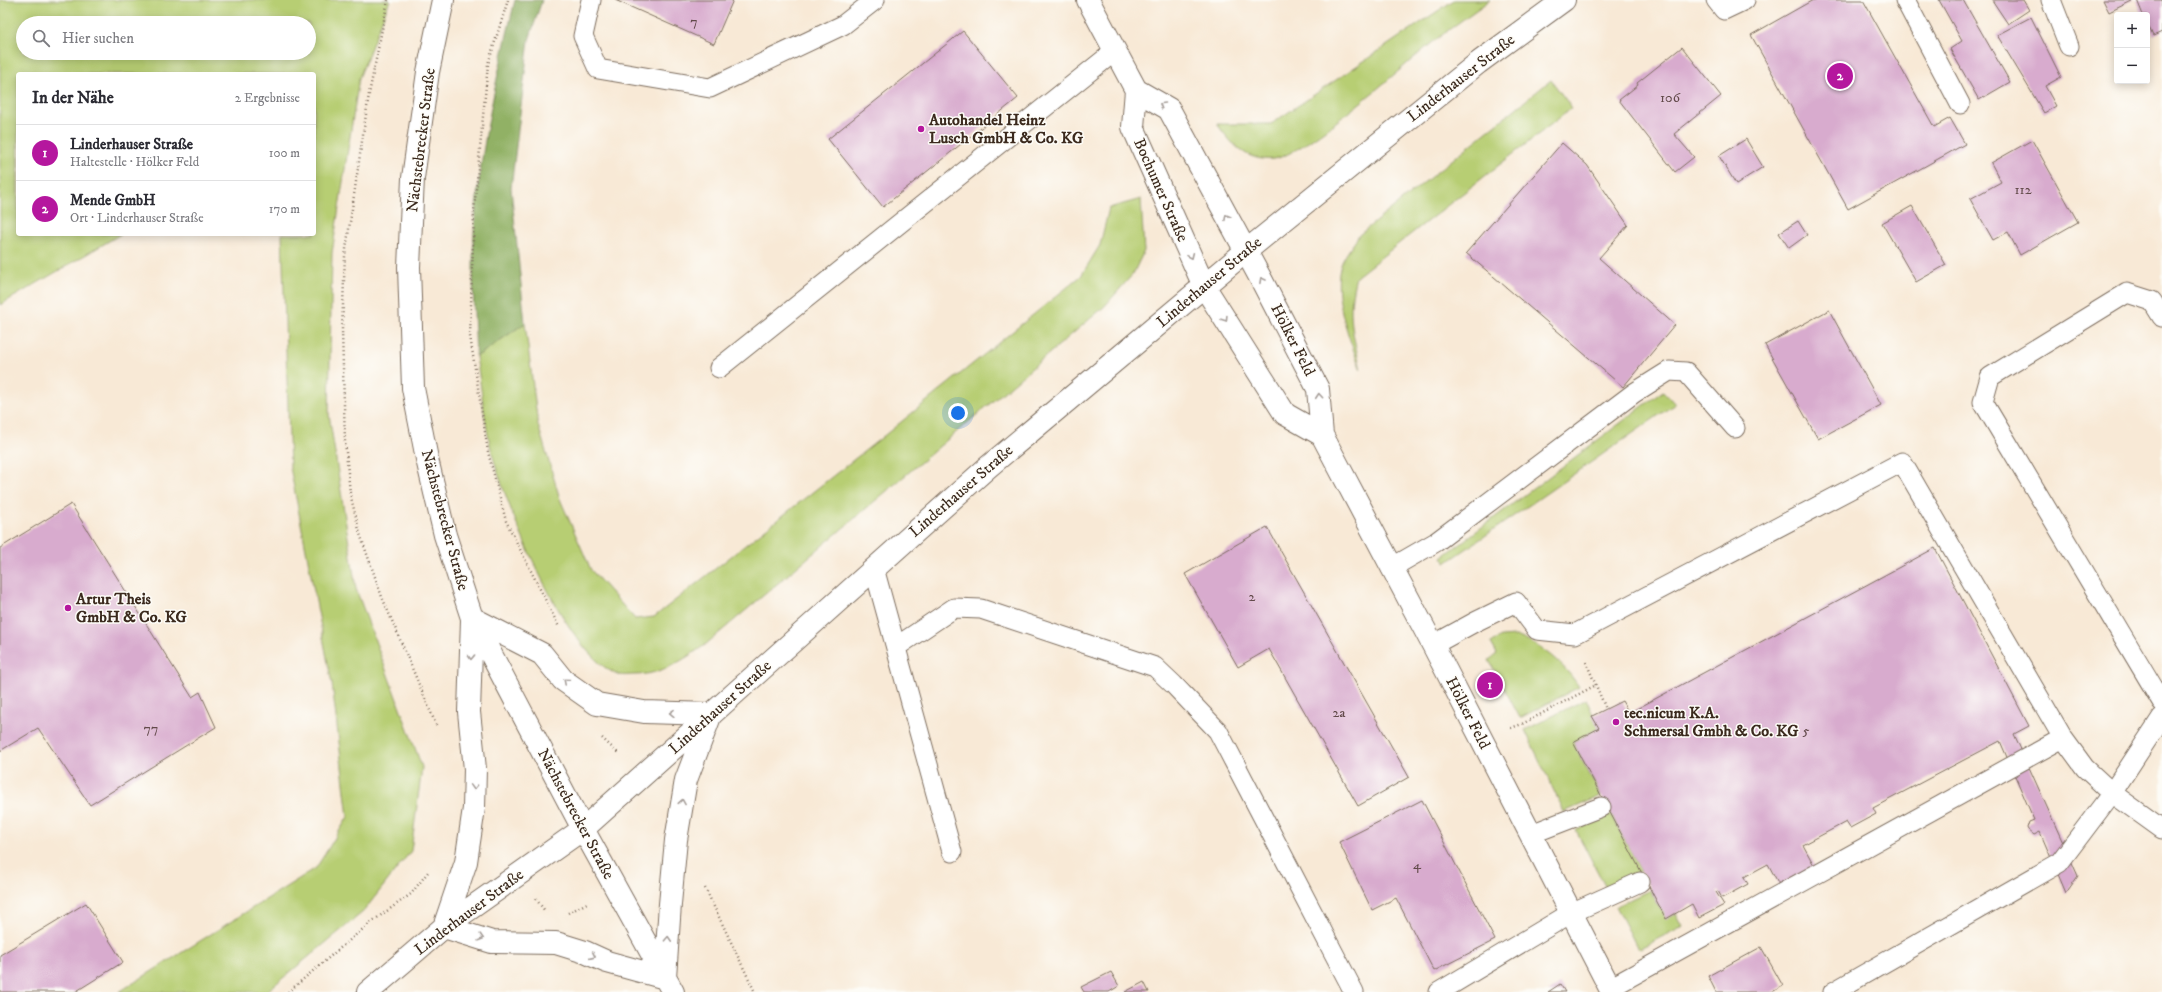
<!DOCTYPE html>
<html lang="de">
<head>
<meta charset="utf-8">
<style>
	:root { --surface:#fff; --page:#f7f7f7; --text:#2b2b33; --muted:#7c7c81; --line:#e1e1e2; --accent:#b5179e }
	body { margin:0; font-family:"IM FELL DW Pica",serif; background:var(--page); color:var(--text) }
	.controls { position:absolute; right:12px; top:12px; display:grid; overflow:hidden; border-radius:4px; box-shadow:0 2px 10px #0003 }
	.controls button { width:36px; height:36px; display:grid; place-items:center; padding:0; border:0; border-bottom:1px solid var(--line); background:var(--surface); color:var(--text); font:20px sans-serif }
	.you { position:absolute; left:958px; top:413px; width:14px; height:14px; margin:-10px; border:3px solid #fff; border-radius:50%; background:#1a73e8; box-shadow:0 0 0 6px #1a73e833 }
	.badge { display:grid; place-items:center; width:26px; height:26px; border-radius:50%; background:var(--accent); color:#fff; font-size:13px; font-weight:700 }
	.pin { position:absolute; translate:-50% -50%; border:2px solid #fff; box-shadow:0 1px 4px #0006 }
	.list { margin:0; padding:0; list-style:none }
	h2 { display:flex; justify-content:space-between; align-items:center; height:52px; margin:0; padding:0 16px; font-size:17px }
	h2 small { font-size:13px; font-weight:400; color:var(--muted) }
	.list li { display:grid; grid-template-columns:26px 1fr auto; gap:12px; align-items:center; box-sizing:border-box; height:56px; padding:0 16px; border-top:1px solid var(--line) }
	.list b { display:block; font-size:15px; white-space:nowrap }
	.list p { margin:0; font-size:13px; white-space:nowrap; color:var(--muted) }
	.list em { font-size:13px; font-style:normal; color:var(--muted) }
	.icon { flex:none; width:22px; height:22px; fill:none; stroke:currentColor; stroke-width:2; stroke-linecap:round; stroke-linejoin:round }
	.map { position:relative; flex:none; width:2162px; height:992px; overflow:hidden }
	.search { position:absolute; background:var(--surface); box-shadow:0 2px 10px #0003; left:16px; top:16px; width:300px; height:44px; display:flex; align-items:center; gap:10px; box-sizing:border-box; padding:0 14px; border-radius:22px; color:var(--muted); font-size:15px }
	.panel { position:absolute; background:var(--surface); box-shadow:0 2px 10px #0003; left:16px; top:72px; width:300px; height:164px; border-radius:4px }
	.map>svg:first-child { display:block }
	.green { fill:#b7ce73; stroke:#797c48; fill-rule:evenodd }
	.forest { fill:#91b165; stroke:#666e42 }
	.building { fill:#d8abce }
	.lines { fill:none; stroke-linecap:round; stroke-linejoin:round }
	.service-casing { stroke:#7d6d5e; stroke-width:21 }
	.minor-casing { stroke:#7d6d5e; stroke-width:24 }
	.secondary-casing { stroke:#7d6d5e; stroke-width:24 }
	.path { stroke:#7d6d5e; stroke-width:2.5; stroke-dasharray:1 3; stroke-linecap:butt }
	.service { stroke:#fff; stroke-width:19 }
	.minor { stroke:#fff; stroke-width:22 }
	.secondary { stroke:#fff; stroke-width:22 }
	.oneway { stroke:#a79f9a }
	.poi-dot { fill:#b5179e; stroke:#fdfcf7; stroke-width:1.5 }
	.labels { text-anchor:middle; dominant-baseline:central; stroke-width:3; stroke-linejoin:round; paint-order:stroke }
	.number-label { font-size:14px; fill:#624a4a }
	.street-label { font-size:16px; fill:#3b2a1e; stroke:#fdfcf7 }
	.poi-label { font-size:16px; font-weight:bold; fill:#3b2a1e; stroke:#fdfcf7; text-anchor:start }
</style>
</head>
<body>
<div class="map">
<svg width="2162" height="992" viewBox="0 0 2162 992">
	<rect width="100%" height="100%" fill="#fdfcf7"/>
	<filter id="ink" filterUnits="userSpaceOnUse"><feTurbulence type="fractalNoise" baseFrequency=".025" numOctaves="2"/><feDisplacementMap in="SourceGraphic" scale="8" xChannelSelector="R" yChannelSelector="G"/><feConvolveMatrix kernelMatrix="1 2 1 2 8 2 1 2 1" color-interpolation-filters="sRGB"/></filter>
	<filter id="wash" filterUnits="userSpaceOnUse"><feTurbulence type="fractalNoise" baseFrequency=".012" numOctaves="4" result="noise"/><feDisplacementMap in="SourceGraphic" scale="16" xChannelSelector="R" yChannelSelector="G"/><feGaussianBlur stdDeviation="0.9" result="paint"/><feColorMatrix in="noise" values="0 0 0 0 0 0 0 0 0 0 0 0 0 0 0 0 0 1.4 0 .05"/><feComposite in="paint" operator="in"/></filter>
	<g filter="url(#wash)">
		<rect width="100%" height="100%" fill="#f8e9d6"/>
		<path class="green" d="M0 0H390L359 78 332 253 329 414 356 589 422 767 411 851 363 912 266 992H119L316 868 348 817 332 684 290 467 282 234H314V74H18V234H121L0 305ZM23 23H309V53H23Z
			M1454 0H1490C1472 13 1455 25 1438 38 1407 62 1305 156 1273 159 1246 162 1231 143 1217 124H1271Z
			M1551 80 1572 108 1356 277C1346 313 1353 334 1361 370 1350 341 1330 291 1342 262 1346 253 1354 244 1359 235Z
			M1141 199 1144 251 1133 274 1104 307 705 645C683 660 662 675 634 675 630 675 623 676 619 675 566 657 506 506 492 453 484 422 482 389 476 357L525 323 538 425 560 499 591 570 635 619 654 617 885 435 1081 276 1100 245 1109 208Z
			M1663 391 1675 404 1446 563 1442 557Z
			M1516 636C1542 646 1563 662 1579 687L1520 718 1489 660 1497 654 1491 643 1501 637Z
			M1586 699 1599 728 1573 742 1601 796 1564 812 1525 730Z
			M1611 814 1641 871 1606 888 1576 830Z
			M1650 890 1666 918 1676 913 1683 926 1638 949 1616 906Z"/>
		<path class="forest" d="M515 0H542L529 40 511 188 525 323 476 357C474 311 471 264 475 218 481 144 498 72 515 0Z"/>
		<g id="blocks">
			<path class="building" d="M615 0H733L714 44Z
				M1813 0H1863L1934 127 1950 118 1965 144 1848 209 1751 35Z
				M1939 0H1963L2010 82 1979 100 1950 49 1962 41Z
				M1992 0H2023L2029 10 2008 24Z
				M2103 0H2134L2109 12Z
				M2137 0H2162V32L2153 36 2147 23V15H2143Z
				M2031 17 2061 77 2045 86 2056 106 2044 113 1997 35Z
				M963 31 1018 98 883 207 828 139Z
				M1682 47 1721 96 1674 134 1694 157 1675 172 1619 100 1638 85 1637 83Z
				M1746 139 1763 167 1736 184 1719 156Z
				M2032 140 2078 222 2020 255 2008 232 1993 240 1970 199 2001 182 1991 163Z
				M1562 143 1587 165 1628 225 1599 258 1675 325 1623 387 1466 253Z
				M1912 206 1946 265 1916 282 1882 223Z
				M1798 221 1807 235 1789 248 1779 233Z
				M1829 310 1881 405 1818 439 1765 345Z
				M71 504 192 697 200 692 216 727 90 805 38 728 0 751V548Z
				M1267 527 1409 777 1358 806 1269 649 1238 667 1185 574Z
				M1935 548 2029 726 2014 734 2078 876 2066 893 2040 832 2034 835 2028 830 2027 828 2029 822 2034 820 2000 741 1873 808 1876 814 1850 828 1846 822 1803 845 1816 869 1781 888 1768 864 1744 877 1748 884 1722 898 1718 891 1716 892 1724 905 1699 918 1692 904 1666 919 1573 742 1599 728 1592 716 1622 701 1629 713Z
				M1422 800 1495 940 1434 971 1396 898 1372 910 1339 842Z
				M86 903 123 962 75 992H0V955Z
				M1761 947 1783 986 1772 992H1716L1708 976Z
				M1111 972 1119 986 1109 992H1084L1081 987Z
				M1144 982 1149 992H1125Z
				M1560 984 1565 992H1548Z"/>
		</g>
	</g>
	<g filter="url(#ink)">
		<use href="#blocks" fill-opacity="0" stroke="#7d6d5e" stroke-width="1"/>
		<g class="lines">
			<g class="service-casing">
				<path id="service" d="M591 0 583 36 598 69 710 88 843 25 875 0
					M1716 0 1724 10 1745 0
					M1905 0 1960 104
					M2051 0 2069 46
					M2162 317 2152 301 2127 293 1990 377 1983 402 2162 702
					M719 368 1115 51
					M874 568 952 852
					M1391 568 1436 542 1634 393 1669 371 1686 372 1735 428
					M1433 645 1475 622 1516 602 1537 630 1575 634 1902 462 2063 738 1610 988
					M896 647 954 608 981 609 1155 667 1174 685 1218 731 1354 992
					M2162 717 2112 793 2162 829
					M1531 834 1601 807
					M1439 992 1571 913 1640 882
					M1833 992 2059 863 2112 793 2085 768 2063 738"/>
			</g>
			<g class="minor-casing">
				<path id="minor" d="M1088 0 1136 90 1169 109 1262 281 1318 389 1322 435 1433 645 1612 992
					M1136 90 1133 127 1204 286 1285 414 1322 435"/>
			</g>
			<g class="secondary-casing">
				<path id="secondary" d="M443 0 428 72 413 178 409 267 413 388 427 459 445 535 472 618 583 829 673 992
					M472 618 542 654 563 680 597 704 644 712 711 714
					M444 927 466 862 474 808 475 769 469 712 472 619
					M444 927 492 942 556 943 585 952 607 962 665 978
					M665 978 670 904 676 840 686 780 709 719
					M368 992 444 927 583 829 988 467 1246 251 1478 63 1564 0"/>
			</g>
			<path class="path" d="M388 0 369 94 345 256 342 329 345 442 350 493 360 534 382 597 437 727
				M508 0 488 64 474 211 470 336 488 452 506 521 559 627
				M1586 662 1606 709
				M1511 728 1522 724 1596 685
				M602 738 619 754
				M705 888 755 992
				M536 899 545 911
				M568 913 589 902
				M288 992 370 923 411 894 428 872"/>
			<use href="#service" class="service"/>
			<use href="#minor" class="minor"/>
			<use href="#secondary" class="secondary"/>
		</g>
		<defs><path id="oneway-chevron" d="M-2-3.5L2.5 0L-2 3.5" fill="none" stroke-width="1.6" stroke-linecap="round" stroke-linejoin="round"/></defs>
		<g class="oneway">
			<use href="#oneway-chevron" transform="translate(1162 105) rotate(-149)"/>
			<use href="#oneway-chevron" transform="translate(1227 217) rotate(-119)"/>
			<use href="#oneway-chevron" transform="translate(1191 256) rotate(66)"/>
			<use href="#oneway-chevron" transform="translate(1262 280) rotate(-119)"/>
			<use href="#oneway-chevron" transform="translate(1225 319) rotate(58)"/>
			<use href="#oneway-chevron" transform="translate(1319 396) rotate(-95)"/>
			<use href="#oneway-chevron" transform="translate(471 657) rotate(92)"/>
			<use href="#oneway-chevron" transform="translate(566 681) rotate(-139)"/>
			<use href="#oneway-chevron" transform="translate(672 713) rotate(-179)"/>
			<use href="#oneway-chevron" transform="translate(474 787) rotate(92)"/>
			<use href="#oneway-chevron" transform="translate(682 802) rotate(-81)"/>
			<use href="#oneway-chevron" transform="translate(481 938) rotate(17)"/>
			<use href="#oneway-chevron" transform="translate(668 939) rotate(-87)"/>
			<use href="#oneway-chevron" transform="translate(593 956) rotate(24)"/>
		</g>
	</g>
	<g class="poi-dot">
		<circle cx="921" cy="129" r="4"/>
		<circle cx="68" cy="608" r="4"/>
		<circle cx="1616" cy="722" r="4"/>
	</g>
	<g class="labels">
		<g class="number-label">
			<text x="694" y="22">7</text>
			<text x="1670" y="98">106</text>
			<text x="2023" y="190">112</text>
			<text x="1252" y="597">2</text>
			<text x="1339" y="713">2a</text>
			<text x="151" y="729">77</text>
			<text x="1806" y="731">5</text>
			<text x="1417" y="865">4</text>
		</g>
		<g class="street-label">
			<text transform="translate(1461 78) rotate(-38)">Linderhauser Straße</text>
			<text transform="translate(421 140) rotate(-83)">Nächstebrecker Straße</text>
			<text transform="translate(1161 190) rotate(66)">Bochumer Straße</text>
			<text transform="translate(1209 282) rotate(-40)">Linderhauser Straße</text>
			<text transform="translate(1293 340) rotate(63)">Hölker Feld</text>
			<text transform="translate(961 491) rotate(-41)">Linderhauser Straße</text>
			<text transform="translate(445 520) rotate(75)">Nächstebrecker Straße</text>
			<text transform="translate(720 707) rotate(-42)">Linderhauser Straße</text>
			<text transform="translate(1468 713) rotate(63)">Hölker Feld</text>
			<text transform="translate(576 814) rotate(62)">Nächstebrecker Straße</text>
			<text transform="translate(469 912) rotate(-37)">Linderhauser Straße</text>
		</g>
		<g class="poi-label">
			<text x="929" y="120">Autohandel Heinz<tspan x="929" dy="18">Lusch GmbH &amp; Co. KG</tspan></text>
			<text x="76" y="599">Artur Theis<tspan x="76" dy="18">GmbH &amp; Co. KG</tspan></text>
			<text x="1624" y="713">tec.nicum K.A.<tspan x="1624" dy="18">Schmersal Gmbh &amp; Co. KG</tspan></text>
		</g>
	</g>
</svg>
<div class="controls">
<button>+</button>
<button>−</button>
</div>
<div class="you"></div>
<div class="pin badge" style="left:1490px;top:685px">1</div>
<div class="pin badge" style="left:1840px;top:76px">2</div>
<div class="search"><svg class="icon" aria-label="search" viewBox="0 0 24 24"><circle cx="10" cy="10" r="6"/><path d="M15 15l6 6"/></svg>Hier suchen</div>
<section class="panel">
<h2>In der Nähe<small>2 Ergebnisse</small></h2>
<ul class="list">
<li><span class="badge">1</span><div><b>Linderhauser Straße</b><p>Haltestelle · Hölker Feld</p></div><em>100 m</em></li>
<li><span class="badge">2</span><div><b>Mende GmbH</b><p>Ort · Linderhauser Straße</p></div><em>170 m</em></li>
</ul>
</section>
</div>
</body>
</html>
